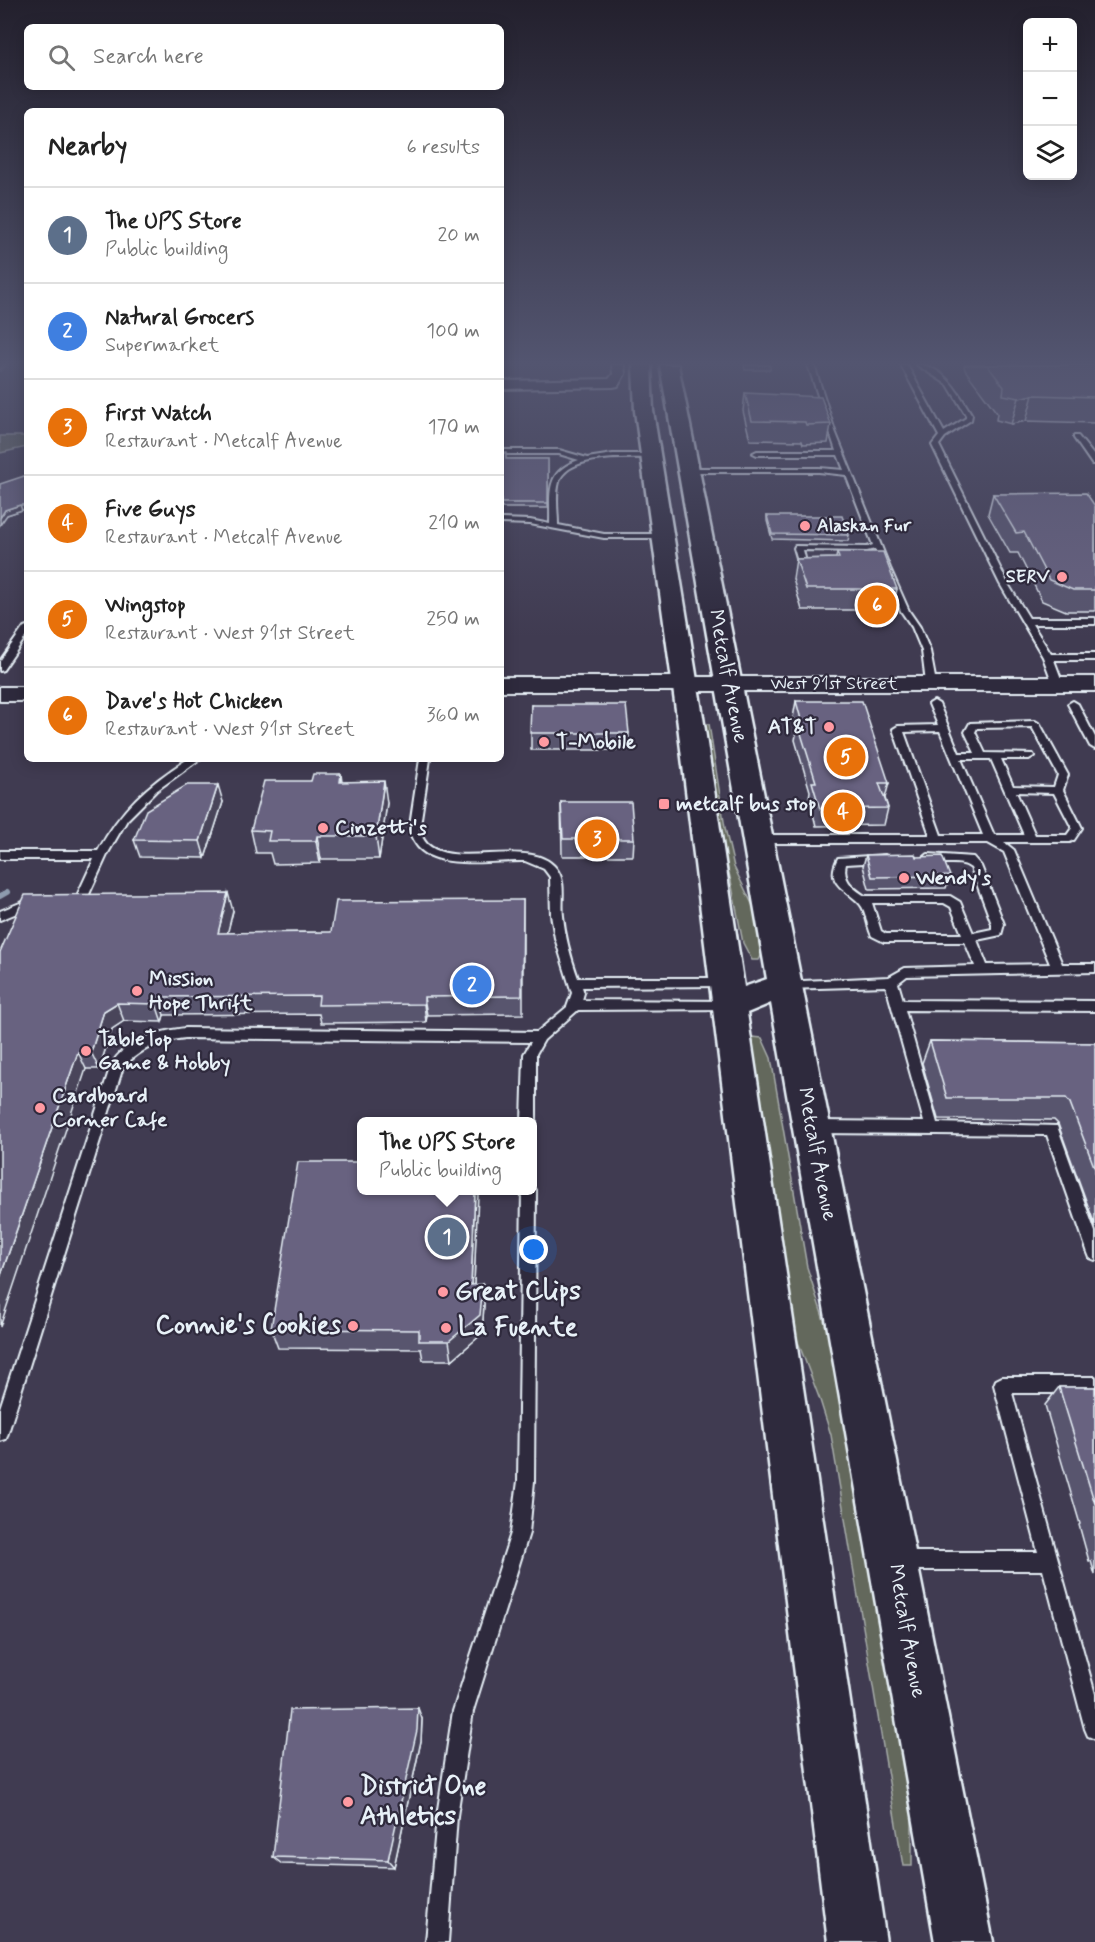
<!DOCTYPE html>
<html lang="en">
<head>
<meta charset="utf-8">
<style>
	:root { --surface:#fff; --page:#f2f2f2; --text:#222; --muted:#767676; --line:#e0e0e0; --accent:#0b8043 }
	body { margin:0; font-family:Mynerve,sans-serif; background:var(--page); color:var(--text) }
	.controls { position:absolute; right:18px; top:18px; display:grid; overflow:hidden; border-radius:9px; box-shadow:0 3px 15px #0003 }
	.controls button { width:54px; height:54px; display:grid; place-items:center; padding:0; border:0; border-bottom:2px solid var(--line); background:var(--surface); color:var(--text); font:30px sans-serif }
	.you { position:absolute; left:534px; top:1250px; width:21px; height:21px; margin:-15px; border:4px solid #fff; border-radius:50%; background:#1a73e8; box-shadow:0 0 0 9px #1a73e833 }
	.badge { display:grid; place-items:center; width:39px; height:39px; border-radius:50%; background:var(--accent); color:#fff; font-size:20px; font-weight:700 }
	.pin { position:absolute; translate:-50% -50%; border:3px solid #fff; box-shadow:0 2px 6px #0006 }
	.popup { position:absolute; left:357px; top:1117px; width:180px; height:78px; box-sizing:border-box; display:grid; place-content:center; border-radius:9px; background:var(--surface); filter:drop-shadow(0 2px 4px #0005); font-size:20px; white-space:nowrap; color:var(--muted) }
	.popup b { font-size:22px; color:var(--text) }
	.popup::after { content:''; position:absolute; left:50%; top:100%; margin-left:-12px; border:12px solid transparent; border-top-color:var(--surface) }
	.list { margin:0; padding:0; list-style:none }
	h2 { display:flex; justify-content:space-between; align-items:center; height:78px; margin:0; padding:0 24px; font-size:26px }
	h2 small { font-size:20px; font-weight:400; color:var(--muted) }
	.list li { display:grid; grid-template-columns:39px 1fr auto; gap:18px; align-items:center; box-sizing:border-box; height:96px; padding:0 24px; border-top:2px solid var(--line) }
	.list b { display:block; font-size:22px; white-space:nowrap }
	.list p { margin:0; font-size:20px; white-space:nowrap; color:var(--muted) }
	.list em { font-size:20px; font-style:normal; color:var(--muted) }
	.icon { flex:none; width:33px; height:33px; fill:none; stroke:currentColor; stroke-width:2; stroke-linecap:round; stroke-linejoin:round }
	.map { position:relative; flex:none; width:1095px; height:1942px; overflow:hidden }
	.search { position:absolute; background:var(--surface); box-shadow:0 3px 15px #0003; left:24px; top:24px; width:480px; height:66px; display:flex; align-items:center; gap:15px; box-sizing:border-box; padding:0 21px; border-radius:9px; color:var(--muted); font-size:22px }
	.panel { position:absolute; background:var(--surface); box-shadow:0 3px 15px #0003; left:24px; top:108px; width:480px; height:654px; border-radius:9px }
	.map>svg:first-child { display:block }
	.green { fill:#64685b; stroke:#a6acaa; stroke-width:1.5 }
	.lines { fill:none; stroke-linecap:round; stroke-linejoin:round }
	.stream-far1 { stroke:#8e9bae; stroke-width:4 }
	.stream { stroke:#8e9bae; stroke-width:6 }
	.service-casing { stroke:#e8f1f8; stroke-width:4 }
	.minor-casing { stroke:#e8f1f8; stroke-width:4 }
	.tertiary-casing { stroke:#e8f1f8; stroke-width:4 }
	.primary-casing { stroke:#e8f1f8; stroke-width:5 }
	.service { fill:#2f2a3d; fill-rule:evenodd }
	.minor { fill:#2f2a3d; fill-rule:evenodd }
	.tertiary { fill:#2f2a3d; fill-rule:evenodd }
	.primary { fill:#2f2a3d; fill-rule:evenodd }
	.wall { fill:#59546e; stroke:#e8f1f8; stroke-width:1.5 }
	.shaded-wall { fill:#48455a; stroke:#e8f1f8; stroke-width:1.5 }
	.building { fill:#676280; stroke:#e8f1f8; stroke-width:1.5 }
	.poi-dot { fill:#ff9aa2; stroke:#2f2a3d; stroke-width:2 }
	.labels { text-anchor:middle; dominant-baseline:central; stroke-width:4.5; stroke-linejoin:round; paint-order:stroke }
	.far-poi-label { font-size:18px; font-weight:bold; fill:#e8f1f8; stroke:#2f2a3d; text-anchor:start }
	.far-street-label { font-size:18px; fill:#e8f1f8; stroke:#2f2a3d }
	.street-label { font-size:21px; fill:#e8f1f8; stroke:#2f2a3d }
	.poi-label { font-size:21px; font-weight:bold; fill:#e8f1f8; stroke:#2f2a3d; text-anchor:start }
	.near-poi-label { font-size:26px; font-weight:bold; fill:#e8f1f8; stroke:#2f2a3d; text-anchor:start }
</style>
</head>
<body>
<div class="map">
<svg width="1095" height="1942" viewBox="0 0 1095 1942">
	<rect width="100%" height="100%" fill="#403b51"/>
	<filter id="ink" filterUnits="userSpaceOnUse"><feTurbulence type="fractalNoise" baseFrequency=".0167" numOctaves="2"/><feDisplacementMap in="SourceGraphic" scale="12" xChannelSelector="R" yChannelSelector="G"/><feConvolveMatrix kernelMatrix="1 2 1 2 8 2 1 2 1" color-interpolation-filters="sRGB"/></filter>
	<g filter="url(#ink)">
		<path class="green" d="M0 436H27V447L0 453Z
			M701 724H709L725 828 734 867 755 910 763 952 759 960H752L743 943 731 881 712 810Z
			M752 1037 762 1038 771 1058 807 1267 835 1355 907 1764 912 1810V1866H903L831 1435 820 1400 792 1326Z"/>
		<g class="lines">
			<path class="stream-far1" d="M0 370 5 365"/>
			<path class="stream" d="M0 896 7 892"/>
			<g class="service-casing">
				<path id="service" d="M808 365H814L835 431 890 568 909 611 920 627 930 651 936 683 934 685H928L926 683 922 651 912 627 901 611 875 549 867 551 803 550 807 566 814 568 810 570 800 568 794 548 795 546 867 547 873 545 846 475 819 472H689L685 470 689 468H819L844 470 838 455H757L753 453 757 451H836Z
					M901 365H907L944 432 966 418V415L948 385 917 365C944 365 960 395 972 415L971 420 945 437 939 445 1008 584 1029 618H1095V624H1032L1051 654H1095V660H1054L1063 684 1061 686H1055L1053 684 1043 657 1000 584 932 445 939 436Z
					M1074 436H1078L1095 457V464H1092L1074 438Z
					M501 450H559L587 458 613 454H653L654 456 650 458C627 458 567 454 559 482 555 496 558 511 558 525L604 534H663L667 536 663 538H604L530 524 501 523V519L530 520 550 524C551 493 544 472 579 460L559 454H501Z
					M27 626V635L3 670 0 671V661L24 627Z
					M934 701 939 704 959 753H975L965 732 970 723 1035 721 1040 724 1068 775 1063 790 1082 828 1074 840 1070 842H1004L1014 850 1062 964H1095V972L907 976 898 983 903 1000 1095 1001V1011L905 1010 937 1123 1057 1126 1095 1232V1260L1090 1258 1088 1253 1047 1135 816 1133 811 1131 809 1127 811 1123 816 1121 924 1122 886 986 785 989 779 985 781 982 889 977 905 968 975 966 965 942H884L872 936C867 927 867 912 860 904 847 889 824 885 838 858L885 855 886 858 881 862 846 864C842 880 853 888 865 896H950L960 902 973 933 992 929V924L971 868C958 857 935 869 923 858L928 854 973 857 981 866 1004 924 1001 935 977 940 987 965 1050 964 1004 852 988 843H758L753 839 758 835H930L893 729 898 726 938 725 929 704ZM1032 727 1058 775 1054 787 1013 786 1001 759H1029L1034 756 1033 754 985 753 975 732 977 728ZM940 731 983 835H941L904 732ZM961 759H991L1024 835H994ZM1016 792 1054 793 1072 828 1067 835H1035ZM872 903H944L951 907 962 934H886L881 931Z
					M1073 701 1078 704 1095 737V749L1090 746 1068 704Z
					M188 759H200L156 791 127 820 108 853 85 903 81 904 75 900 94 859H0V851H98C121 809 147 785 188 759Z
					M420 759H430L419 832C422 836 424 841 427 844 456 871 535 834 558 871 566 884 561 901 563 916 565 937 571 958 578 978H724L730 982 724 986 582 987 584 993 582 1000 729 1001 733 1003 735 1006 733 1009 578 1010 544 1040 536 1054V1122L532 1126V1122H522L524 1054 531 1042 186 1038C159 1041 142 1048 123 1067L8 1433 6 1439 0 1441V1408L111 1065C126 1039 158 1031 186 1028L537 1032 567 1007 572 993 555 938 551 915 550 877 544 869 525 861C496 860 440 870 419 848 415 844 412 837 409 832Z
					M35 897 39 898 41 901 39 904 0 920V911Z
					M532 1185 536 1190 534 1481 529 1533 473 1711 457 1816 448 1942H426L437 1816 453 1711 511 1533 518 1481 522 1190H532Z
					M1002 1377H1095V1393H1012L1095 1694V1739L1088 1736 1085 1729 1043 1570H901L895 1567 892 1561 895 1555 901 1552H1038L994 1385 996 1380Z"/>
			</g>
			<g class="minor-casing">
				<path id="minor" d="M612 365H624L625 374 618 386 613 387 501 389V381L609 379 613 374Z"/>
			</g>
			<g class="tertiary-casing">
				<path id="tertiary" d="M501 677H1095V691H501Z
					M0 687H27V701H0Z"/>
			</g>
			<g class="primary-casing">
				<path id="primary" d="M633 365H651L653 411 703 717 744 987 767 979 660 365H678L993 1942H935L771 1003 747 1013 886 1942H828L677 717 635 411Z"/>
			</g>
			<use href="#service" class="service"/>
			<use href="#minor" class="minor"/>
			<use href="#tertiary" class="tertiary"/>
			<use href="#primary" class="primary"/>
		</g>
		<path class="wall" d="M744 365H770V370H745Z
			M964 365H1095V423L1026 421 1011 424 996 420 997 413 965 370Z
			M745 393 831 424 828 443 803 444 802 441 750 440 743 411Z
			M501 453 506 459H548V508H501Z
			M27 475V510H22L7 515Z
			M993 494 1095 506V611H1066L1042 601 1018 553H1010L988 514Z
			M767 516 849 535 848 541 772 539 767 521Z
			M837 552 897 589 892 610H802L793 579 796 559 836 558Z
			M796 701 889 783 885 798 888 808 884 825 816 826 809 798 810 791 795 740 797 730 793 718Z
			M531 705 629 733 628 750H531Z
			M341 774 342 782 387 803 379 859H321L320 863 273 864 270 853H256L251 830 311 781Z
			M223 802 205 858 140 857 134 840Z
			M561 802 634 839 633 856H562Z
			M866 855 916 857 950 876 946 888 869 889 863 866Z
			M523 900V1014L427 1015 426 1022 321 1023 319 1014 164 1015 162 1022 124 1021 112 1029 99 1069H86L0 952 233 911 227 933 331 932Z
			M930 1041 1095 1043V1225L1058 1124 1054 1120 938 1119 922 1063Z
			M362 1191H477L474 1285 484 1304 482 1334 452 1360H423L421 1349 278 1348 271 1329Z
			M1059 1387H1095V1575L1091 1561H1089L1079 1525 1080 1524 1045 1405Z
			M422 1719 421 1741 394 1867 282 1864 273 1857Z"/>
		<path class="shaded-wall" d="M1033 395 1026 421 1011 424 1019 398Z
			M20 505 22 510 7 515 0 525V518L5 510Z
			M384 781 387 803 379 859 376 836Z
			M218 785 223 802 205 858 200 841Z
			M317 836 321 859 320 863 316 841Z
			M228 893 233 911 223 951 218 933Z
			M158 997 164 1015 162 1022 156 1004Z
			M424 997 427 1015 426 1022 424 1004Z
			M117 1003 124 1021 112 1029 99 1069 91 1052 104 1011Z
			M78 1052 86 1069 0 1327V1278Z
			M475 1191H477L478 1195 473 1304 471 1285Z
			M483 1284 484 1304 482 1334 452 1360 449 1341Z
			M418 1708 422 1719 421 1741 394 1867 388 1860Z"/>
		<path class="building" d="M987 365H1095V397L1033 395 1019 398 1003 395 1004 387Z
			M745 393 821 397 831 424 806 425 805 422 752 421Z
			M501 453H506V459H548V503H501Z
			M27 475V505H20L5 510 0 518V484Z
			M1086 493 1095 506V590H1073L1049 580 1024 532 1016 533 993 494Z
			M767 516H842L849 535 772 534Z
			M837 552H883L897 589H806L796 559 839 558Z
			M796 701H862L889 783H879L888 808 820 809 812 782H816L798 724 802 723Z
			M531 705H626L629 733H530Z
			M313 774H341L340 782 384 781 376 836H317L316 841H268L270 831 251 830 264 781H311Z
			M187 785H218L200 841 134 840 146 810Z
			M561 802H631L634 839H563Z
			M915 854 916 857 942 856 950 876 872 877 866 855Z
			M228 893 218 933 331 932 336 901 523 900 522 996 424 997V1004L318 1005 319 996 158 997 156 1004 117 1003 104 1011 91 1052H78L0 1278V952L25 895Z
			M930 1041 1095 1043V1169L1070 1103 1066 1098H947Z
			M298 1162H362V1191H475L471 1285 483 1284 480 1315 449 1341H419V1330L271 1329Z
			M1059 1387H1095V1504Z
			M418 1708 417 1730 388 1860 273 1857 290 1710Z"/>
	</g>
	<linearGradient id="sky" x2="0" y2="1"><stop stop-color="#23202d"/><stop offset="0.57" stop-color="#535570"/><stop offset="1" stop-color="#535570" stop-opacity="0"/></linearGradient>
	<rect width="1095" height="637" fill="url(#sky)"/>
	<g class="poi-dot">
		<circle cx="805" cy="526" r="6"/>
		<circle cx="1062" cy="577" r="6"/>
		<circle cx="829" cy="727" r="6"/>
		<circle cx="544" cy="742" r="6"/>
		<rect x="658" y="798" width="12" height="12" rx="3"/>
		<circle cx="323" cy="828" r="6"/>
		<circle cx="904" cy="878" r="6"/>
		<circle cx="137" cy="991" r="6"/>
		<circle cx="86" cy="1051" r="6"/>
		<circle cx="40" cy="1108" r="6"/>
		<circle cx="443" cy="1292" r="6"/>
		<circle cx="353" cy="1326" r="6"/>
		<circle cx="446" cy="1328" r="6"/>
		<circle cx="348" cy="1802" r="6"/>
	</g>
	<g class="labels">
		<g class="far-poi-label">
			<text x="817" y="526">Alaskan Fur</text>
			<text x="1050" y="577" text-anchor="end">SERV</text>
		</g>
		<g class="far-street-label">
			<text x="834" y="684">West 91st Street</text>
		</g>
		<g class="street-label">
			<text transform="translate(728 676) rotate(79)">Metcalf Avenue</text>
			<text transform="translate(817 1154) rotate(79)">Metcalf Avenue</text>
			<text transform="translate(907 1631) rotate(80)">Metcalf Avenue</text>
		</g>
		<g class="poi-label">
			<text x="817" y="727" text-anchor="end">AT&amp;T</text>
			<text x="556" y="742">T-Mobile</text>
			<text x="676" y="804">metcalf bus stop</text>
			<text x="335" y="828">Cinzetti's</text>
			<text x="916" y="878">Wendy's</text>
			<text x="149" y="979">Mission<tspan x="149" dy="24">Hope Thrift</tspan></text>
			<text x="98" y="1039">TableTop<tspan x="98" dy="24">Game &amp; Hobby</tspan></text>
			<text x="52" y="1096">Cardboard<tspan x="52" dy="24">Corner Cafe</tspan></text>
		</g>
		<g class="near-poi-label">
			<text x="455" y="1292">Great Clips</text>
			<text x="341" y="1326" text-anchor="end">Connie's Cookies</text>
			<text x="458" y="1328">La Fuente</text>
			<text x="360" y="1787">District One<tspan x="360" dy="30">Athletics</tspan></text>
		</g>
	</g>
</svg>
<div class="controls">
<button>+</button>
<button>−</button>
<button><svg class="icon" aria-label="layers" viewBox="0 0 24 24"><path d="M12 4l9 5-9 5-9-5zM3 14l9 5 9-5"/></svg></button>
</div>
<div class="you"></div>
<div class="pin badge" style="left:447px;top:1237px;background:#5c6f8a">1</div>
<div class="popup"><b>The UPS Store</b>Public building</div>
<div class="pin badge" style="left:472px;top:985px;background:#3f7fe0">2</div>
<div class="pin badge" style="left:597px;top:839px;background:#e8710a">3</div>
<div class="pin badge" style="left:843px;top:812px;background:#e8710a">4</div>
<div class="pin badge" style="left:846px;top:757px;background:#e8710a">5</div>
<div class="pin badge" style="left:877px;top:605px;background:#e8710a">6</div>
<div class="search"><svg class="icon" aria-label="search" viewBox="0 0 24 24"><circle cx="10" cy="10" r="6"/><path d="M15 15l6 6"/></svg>Search here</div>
<section class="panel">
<h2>Nearby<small>6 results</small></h2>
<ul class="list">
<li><span class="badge" style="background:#5c6f8a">1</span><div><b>The UPS Store</b><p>Public building</p></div><em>20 m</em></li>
<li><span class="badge" style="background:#3f7fe0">2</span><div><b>Natural Grocers</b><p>Supermarket</p></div><em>100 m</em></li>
<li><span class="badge" style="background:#e8710a">3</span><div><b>First Watch</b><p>Restaurant · Metcalf Avenue</p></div><em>170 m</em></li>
<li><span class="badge" style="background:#e8710a">4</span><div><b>Five Guys</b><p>Restaurant · Metcalf Avenue</p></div><em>210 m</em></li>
<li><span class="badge" style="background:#e8710a">5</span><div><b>Wingstop</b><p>Restaurant · West 91st Street</p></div><em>250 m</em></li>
<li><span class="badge" style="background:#e8710a">6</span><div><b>Dave's Hot Chicken</b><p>Restaurant · West 91st Street</p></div><em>360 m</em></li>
</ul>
</section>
</div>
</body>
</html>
